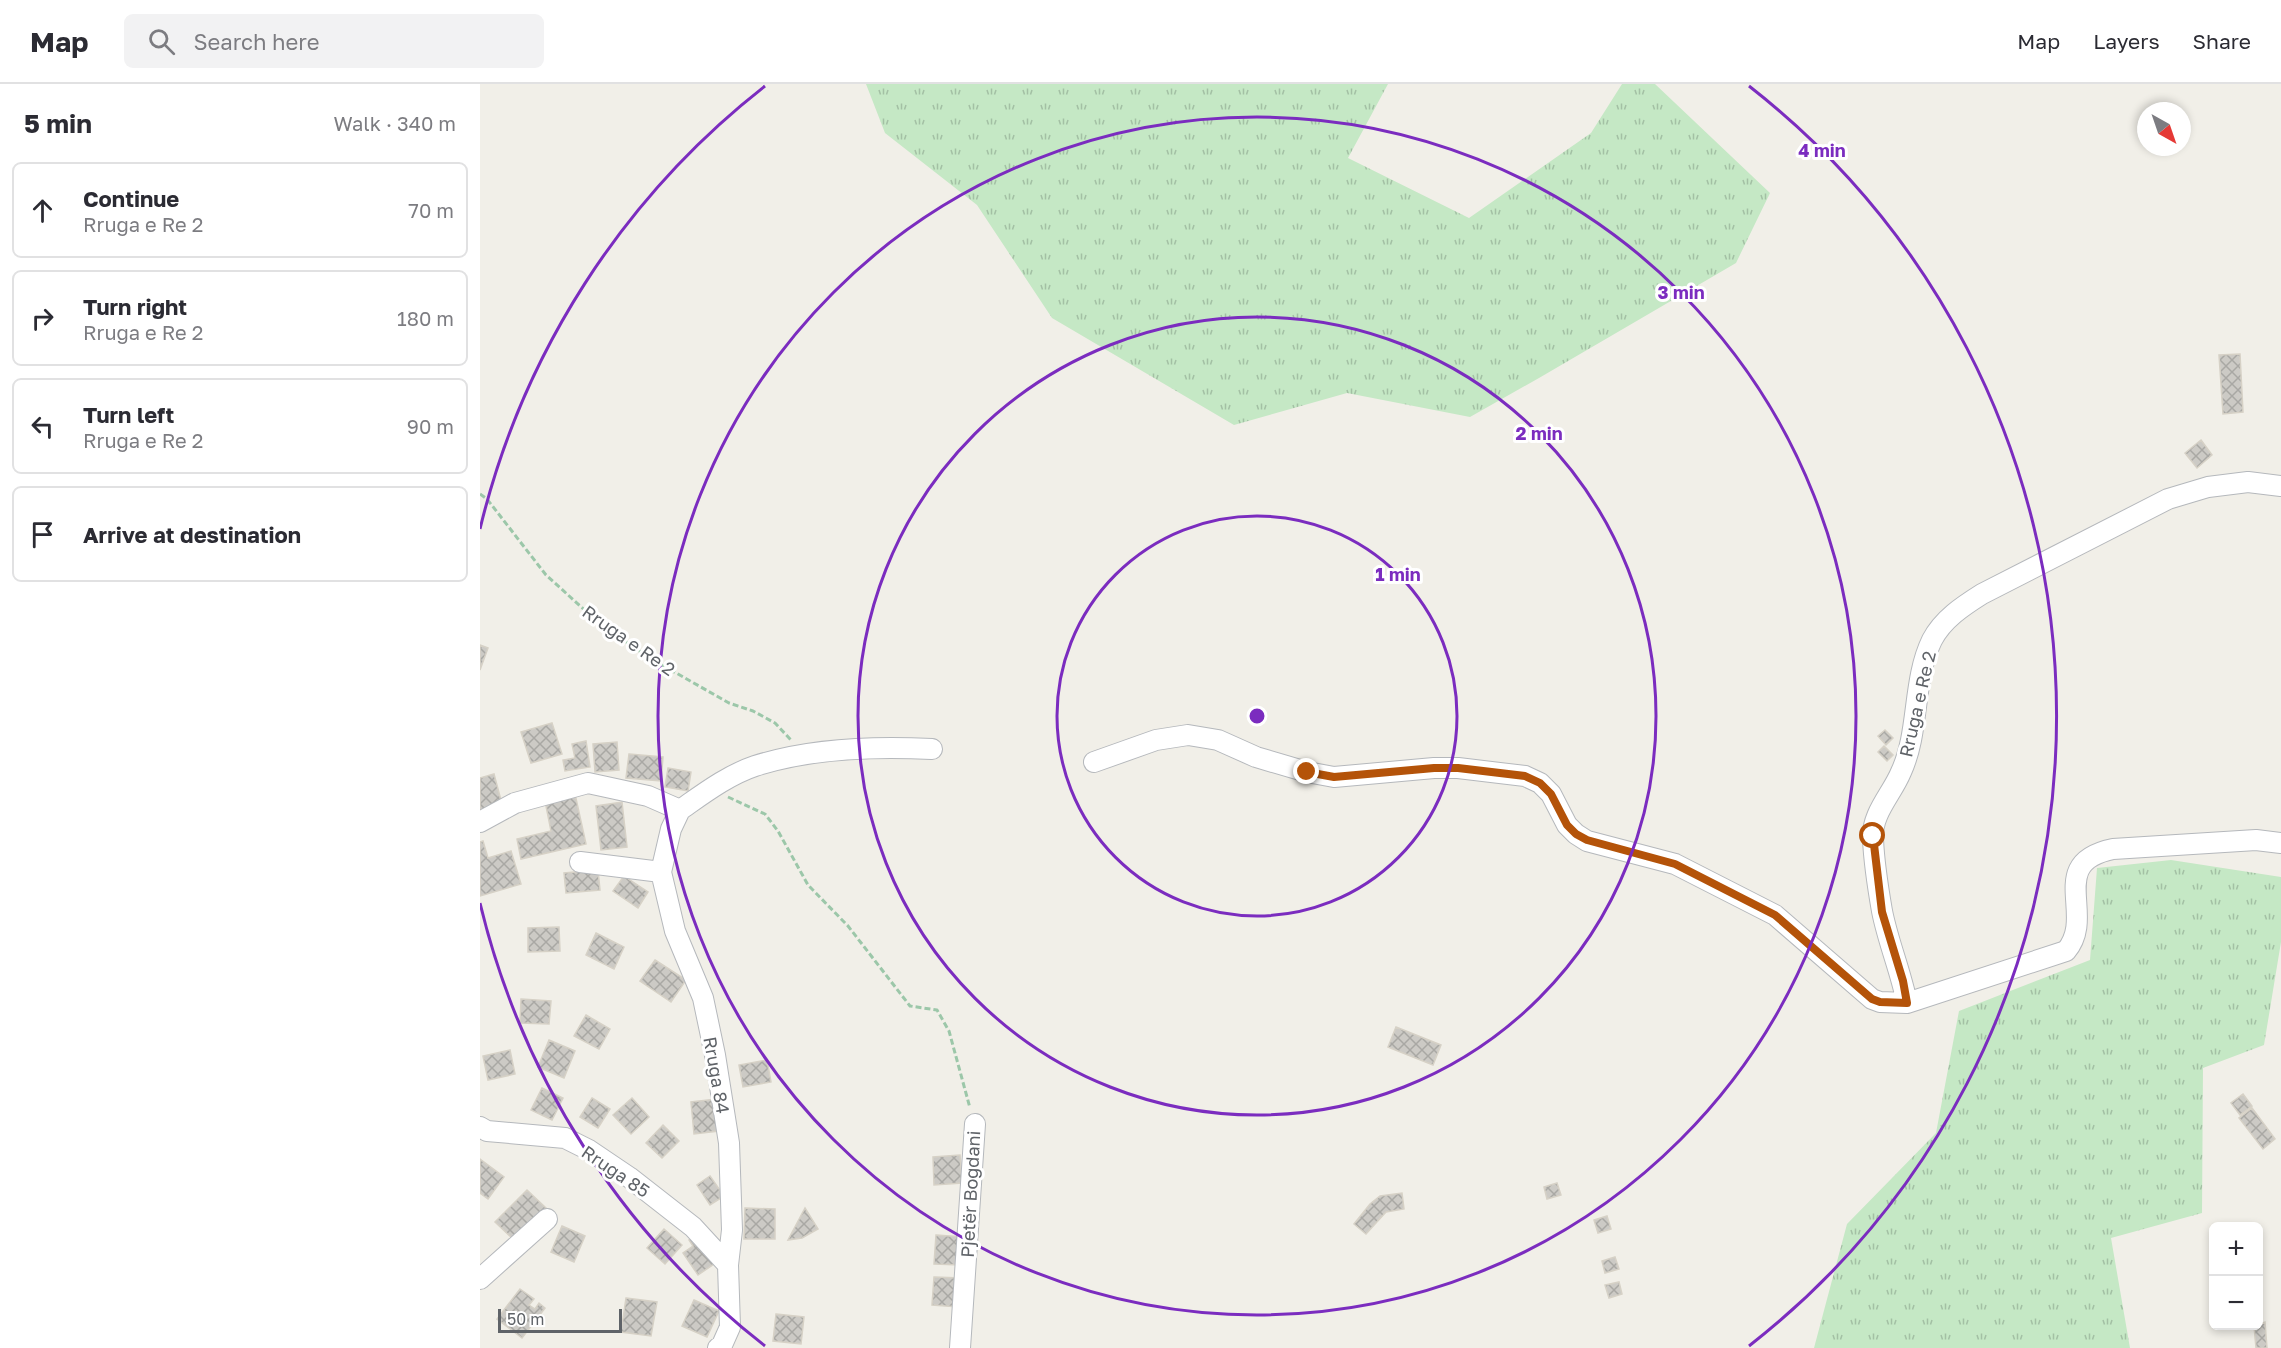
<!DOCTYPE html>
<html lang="en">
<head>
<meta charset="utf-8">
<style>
	:root { --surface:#fff; --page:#f2f2f3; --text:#2b2b33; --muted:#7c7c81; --line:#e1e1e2 }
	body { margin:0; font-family:"Golos Text",sans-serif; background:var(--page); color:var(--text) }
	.controls { position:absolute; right:18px; bottom:18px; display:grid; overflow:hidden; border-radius:9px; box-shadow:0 3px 9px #0003 }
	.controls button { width:54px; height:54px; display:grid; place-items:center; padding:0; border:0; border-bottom:2px solid var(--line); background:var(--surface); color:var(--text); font:30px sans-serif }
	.compass { position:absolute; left:1657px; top:18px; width:54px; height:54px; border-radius:50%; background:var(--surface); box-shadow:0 3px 9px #0003; rotate:140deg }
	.scale { position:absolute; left:18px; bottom:15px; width:124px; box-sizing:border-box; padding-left:6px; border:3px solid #5f6368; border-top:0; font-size:16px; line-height:21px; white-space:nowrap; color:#5f6368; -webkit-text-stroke:4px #fff; paint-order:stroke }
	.stop { position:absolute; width:18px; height:18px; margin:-14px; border:4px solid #b45309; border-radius:50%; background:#fff }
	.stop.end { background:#b45309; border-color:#fff; box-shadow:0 2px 6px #0008 }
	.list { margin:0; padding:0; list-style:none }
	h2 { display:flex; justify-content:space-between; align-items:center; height:78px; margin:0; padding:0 24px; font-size:26px }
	h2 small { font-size:20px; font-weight:400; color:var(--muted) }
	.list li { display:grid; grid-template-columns:39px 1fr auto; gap:18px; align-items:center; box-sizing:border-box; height:96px; margin:0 12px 12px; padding:0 12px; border:2px solid var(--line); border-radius:9px }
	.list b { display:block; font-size:22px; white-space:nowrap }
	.list p { margin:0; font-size:20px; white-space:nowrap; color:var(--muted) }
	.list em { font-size:20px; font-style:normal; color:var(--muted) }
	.icon { flex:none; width:33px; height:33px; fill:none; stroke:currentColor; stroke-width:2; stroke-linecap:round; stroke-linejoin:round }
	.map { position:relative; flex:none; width:1801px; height:1264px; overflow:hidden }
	header { display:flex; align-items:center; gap:36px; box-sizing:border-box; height:84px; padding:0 30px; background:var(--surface); border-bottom:2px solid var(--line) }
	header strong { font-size:28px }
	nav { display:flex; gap:33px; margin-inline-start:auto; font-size:21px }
	.search { width:420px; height:54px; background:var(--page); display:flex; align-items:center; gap:15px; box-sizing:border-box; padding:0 21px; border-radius:9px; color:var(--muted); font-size:22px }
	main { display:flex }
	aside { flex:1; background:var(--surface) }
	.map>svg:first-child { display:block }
	.grass { fill:url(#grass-tufts) }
	.building { fill:url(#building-cross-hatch); stroke:#d6d1c6; stroke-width:1.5 }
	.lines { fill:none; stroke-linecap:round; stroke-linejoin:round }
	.minor-casing { stroke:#b5b8bc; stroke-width:22 }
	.path { stroke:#9cc7a9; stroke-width:3; stroke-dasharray:6 3; stroke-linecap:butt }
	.minor { stroke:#fff; stroke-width:20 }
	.route { stroke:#b45309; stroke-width:8 }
	.ring { fill:none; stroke:#7b2cbf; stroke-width:3 }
	.labels { text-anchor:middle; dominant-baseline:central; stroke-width:6; stroke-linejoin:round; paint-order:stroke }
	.street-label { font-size:18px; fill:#5f6368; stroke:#fff }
	.centre { fill:#7b2cbf; stroke:#fff; stroke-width:3 }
	.ring-label { font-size:18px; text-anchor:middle; font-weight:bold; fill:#7b2cbf; stroke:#fff; stroke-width:6; stroke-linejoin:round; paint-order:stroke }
</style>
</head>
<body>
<header>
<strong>Map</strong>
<div class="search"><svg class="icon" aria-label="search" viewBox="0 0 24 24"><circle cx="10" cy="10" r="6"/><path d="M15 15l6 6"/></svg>Search here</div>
<nav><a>Map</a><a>Layers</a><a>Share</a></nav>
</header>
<main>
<aside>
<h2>5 min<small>Walk · 340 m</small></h2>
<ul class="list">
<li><svg class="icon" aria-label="ahead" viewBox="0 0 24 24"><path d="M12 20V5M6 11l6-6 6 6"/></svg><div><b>Continue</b><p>Rruga e Re 2</p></div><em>70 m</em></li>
<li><svg class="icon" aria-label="right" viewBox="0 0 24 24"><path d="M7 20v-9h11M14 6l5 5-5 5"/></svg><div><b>Turn right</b><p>Rruga e Re 2</p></div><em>180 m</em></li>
<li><svg class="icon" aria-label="left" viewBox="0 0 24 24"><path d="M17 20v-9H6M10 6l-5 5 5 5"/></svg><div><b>Turn left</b><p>Rruga e Re 2</p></div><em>90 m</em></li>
<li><svg class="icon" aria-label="arrive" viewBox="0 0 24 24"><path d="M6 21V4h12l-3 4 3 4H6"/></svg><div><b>Arrive at destination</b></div></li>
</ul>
</aside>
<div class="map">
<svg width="1801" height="1264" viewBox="0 0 1801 1264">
	<defs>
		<pattern id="grass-tufts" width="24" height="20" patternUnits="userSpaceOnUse" patternTransform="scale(1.5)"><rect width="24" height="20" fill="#c5e8c5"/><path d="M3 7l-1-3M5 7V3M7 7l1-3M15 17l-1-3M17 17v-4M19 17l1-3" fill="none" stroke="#a3c0a4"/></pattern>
		<pattern id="building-cross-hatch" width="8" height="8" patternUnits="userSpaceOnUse" patternTransform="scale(1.5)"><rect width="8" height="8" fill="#cccac5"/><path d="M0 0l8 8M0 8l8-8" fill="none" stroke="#a9a8a4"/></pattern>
	</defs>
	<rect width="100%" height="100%" fill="#f1efe8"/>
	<path class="grass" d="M386 0H908L868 74 989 134 1111 49 1142 0H1175L1290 109 1256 179 1059 294 990 333 867 309 754 341 572 234 497 121 405 49Z
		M1691 776 1801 793V858L1784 961 1723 984 1722 1129 1631 1154 1650 1264H1334L1367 1140 1456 1049 1479 927 1610 876 1617 784Z"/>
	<path class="building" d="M1760 270 1763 328 1743 330 1739 271Z
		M1721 356 1732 371 1717 384 1705 369Z
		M0 561 8 564 0 586Z
		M72 639 82 670 51 679 41 648Z
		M1405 646 1413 654 1406 661 1398 652Z
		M106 657 110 683 85 687 83 676 95 674 92 660Z
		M137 658 139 686 115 688 113 660Z
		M1404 662 1413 671 1407 677 1398 668Z
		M149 670 183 673 181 697 146 694Z
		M188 684 211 688 208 707 185 703Z
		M14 690 22 720 0 726V694Z
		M95 710 106 760 41 775 37 755 71 747 65 717Z
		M142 718 147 763 121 766 116 722Z
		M3 757 8 774 31 767 41 800 0 812V758Z
		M118 786 120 806 86 809 84 789Z
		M144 792 168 808 158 824 133 807Z
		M79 843 80 867 48 868V844Z
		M116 849 144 863 134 885 106 871Z
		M175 876 206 896 191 918 160 897Z
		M41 915 71 917 69 940 40 939Z
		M106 931 130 945 119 965 94 952Z
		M916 943 961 961 953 981 908 963Z
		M69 956 95 967 84 994 58 983Z
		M30 966 35 990 8 996 3 972Z
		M287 976 291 998 263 1003 259 981Z
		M62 1004 83 1014 72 1036 51 1026Z
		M1763 1010 1772 1022 1760 1031 1751 1019Z
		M112 1014 130 1025 118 1044 100 1033Z
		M152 1014 169 1033 151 1050 133 1031Z
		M236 1015 239 1047 214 1050 211 1018Z
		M1772 1024 1795 1055 1783 1065 1759 1034Z
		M183 1041 199 1057 182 1074 166 1059Z
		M480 1071 482 1099 454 1101 453 1073Z
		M0 1075 24 1093 8 1115 0 1109Z
		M230 1092 244 1112 230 1121 217 1101Z
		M1077 1099 1081 1111 1067 1115 1064 1103Z
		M47 1106 66 1124 34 1156 15 1138Z
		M922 1109 924 1125 906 1128 886 1150 874 1140 890 1120 900 1112Z
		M265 1124 295 1125V1155H264Z
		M325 1124 338 1145 322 1154 308 1156Z
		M1127 1132 1131 1145 1118 1149 1114 1136Z
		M82 1142 105 1152 94 1178 71 1168Z
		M184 1145 202 1161 185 1180 167 1164Z
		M456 1151 483 1153 481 1181 454 1180Z
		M215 1152 234 1180 218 1191 203 1169 213 1162 209 1156Z
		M1135 1173 1139 1185 1125 1189 1122 1177Z
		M454 1193 481 1194 479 1223 452 1221Z
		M1139 1198 1142 1210 1129 1214 1125 1201Z
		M40 1205 54 1215 49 1221 55 1225 59 1219 65 1224 42 1254 17 1235Z
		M146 1214 177 1218 171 1252 141 1248Z
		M214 1216 239 1227 227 1253 202 1242Z
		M296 1230 324 1233 321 1260 293 1257Z
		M1785 1238 1787 1264H1776L1774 1242Z"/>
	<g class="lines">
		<g class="minor-casing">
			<path id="minor" d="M614 678 676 656 708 651 738 656 776 673 827 688 854 693 954 684H978L1045 692 1060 699 1071 710 1087 741 1096 750 1107 757 1195 780 1295 831 1392 915 1400 918 1427 919 1586 867C1617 831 1565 779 1633 765L1776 756 1801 759
				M200 726 191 745 181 788 195 847 223 914 235 971 249 1059 252 1146 248 1181 250 1243 242 1261 238 1264
				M200 726C223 710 248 691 275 682 331 664 394 662 452 665
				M0 738 35 719 108 699 168 712 200 726
				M100 778 181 788
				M1427 919C1421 888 1408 858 1402 827 1398 804 1394 778 1393 755 1391 730 1412 710 1421 688 1440 647 1432 597 1452 556 1463 535 1483 522 1502 510L1688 415 1728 403 1768 398 1801 402
				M0 1043 7 1047 85 1054 109 1066 149 1093 213 1143 248 1181
				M0 1195 67 1135
				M480 1264 495 1040"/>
		</g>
		<path class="path" d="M0 410 7 415 66 491 119 539 168 573 249 619 273 627 295 639 311 656
			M248 713 285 730 298 747 328 801 368 842 430 922 457 926 469 947 490 1024"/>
		<use href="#minor" class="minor"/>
	</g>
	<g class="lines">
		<path class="route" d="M827 688 854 693 954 684H978L1045 692 1060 699 1071 710 1087 741 1096 750 1107 756 1195 780 1295 831 1392 915 1400 918 1427 919 1423 897 1402 828 1393 752"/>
	</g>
	<g class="ring">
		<circle cx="777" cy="632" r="200"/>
		<circle cx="777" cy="632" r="399"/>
		<circle cx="777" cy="632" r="599"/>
		<path d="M285 1262A799 799 0 0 1 0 819M0 445A799 799 0 0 1 285 2M1269 2A799 799 0 0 1 1269 1262"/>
	</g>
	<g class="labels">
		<g class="street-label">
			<text transform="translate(149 556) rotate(35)">Rruga e Re 2</text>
			<text transform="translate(1437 620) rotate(-77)">Rruga e Re 2</text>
			<text transform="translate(237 991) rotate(80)">Rruga 84</text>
			<text transform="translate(136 1087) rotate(34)">Rruga 85</text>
			<text transform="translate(490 1110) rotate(-87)">Pjetër Bogdani</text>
		</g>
	</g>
	<circle cx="777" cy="632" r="9" class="centre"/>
	<g class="ring-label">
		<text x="1342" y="73">4 min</text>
		<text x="1201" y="215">3 min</text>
		<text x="1059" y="356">2 min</text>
		<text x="918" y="497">1 min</text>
	</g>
</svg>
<div class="controls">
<button>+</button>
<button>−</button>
</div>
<svg class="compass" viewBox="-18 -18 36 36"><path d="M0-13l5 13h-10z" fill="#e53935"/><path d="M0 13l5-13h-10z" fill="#7c7c81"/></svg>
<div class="scale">50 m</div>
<div class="stop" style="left:1393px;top:752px"></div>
<div class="stop end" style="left:827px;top:688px"></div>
</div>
</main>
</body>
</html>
